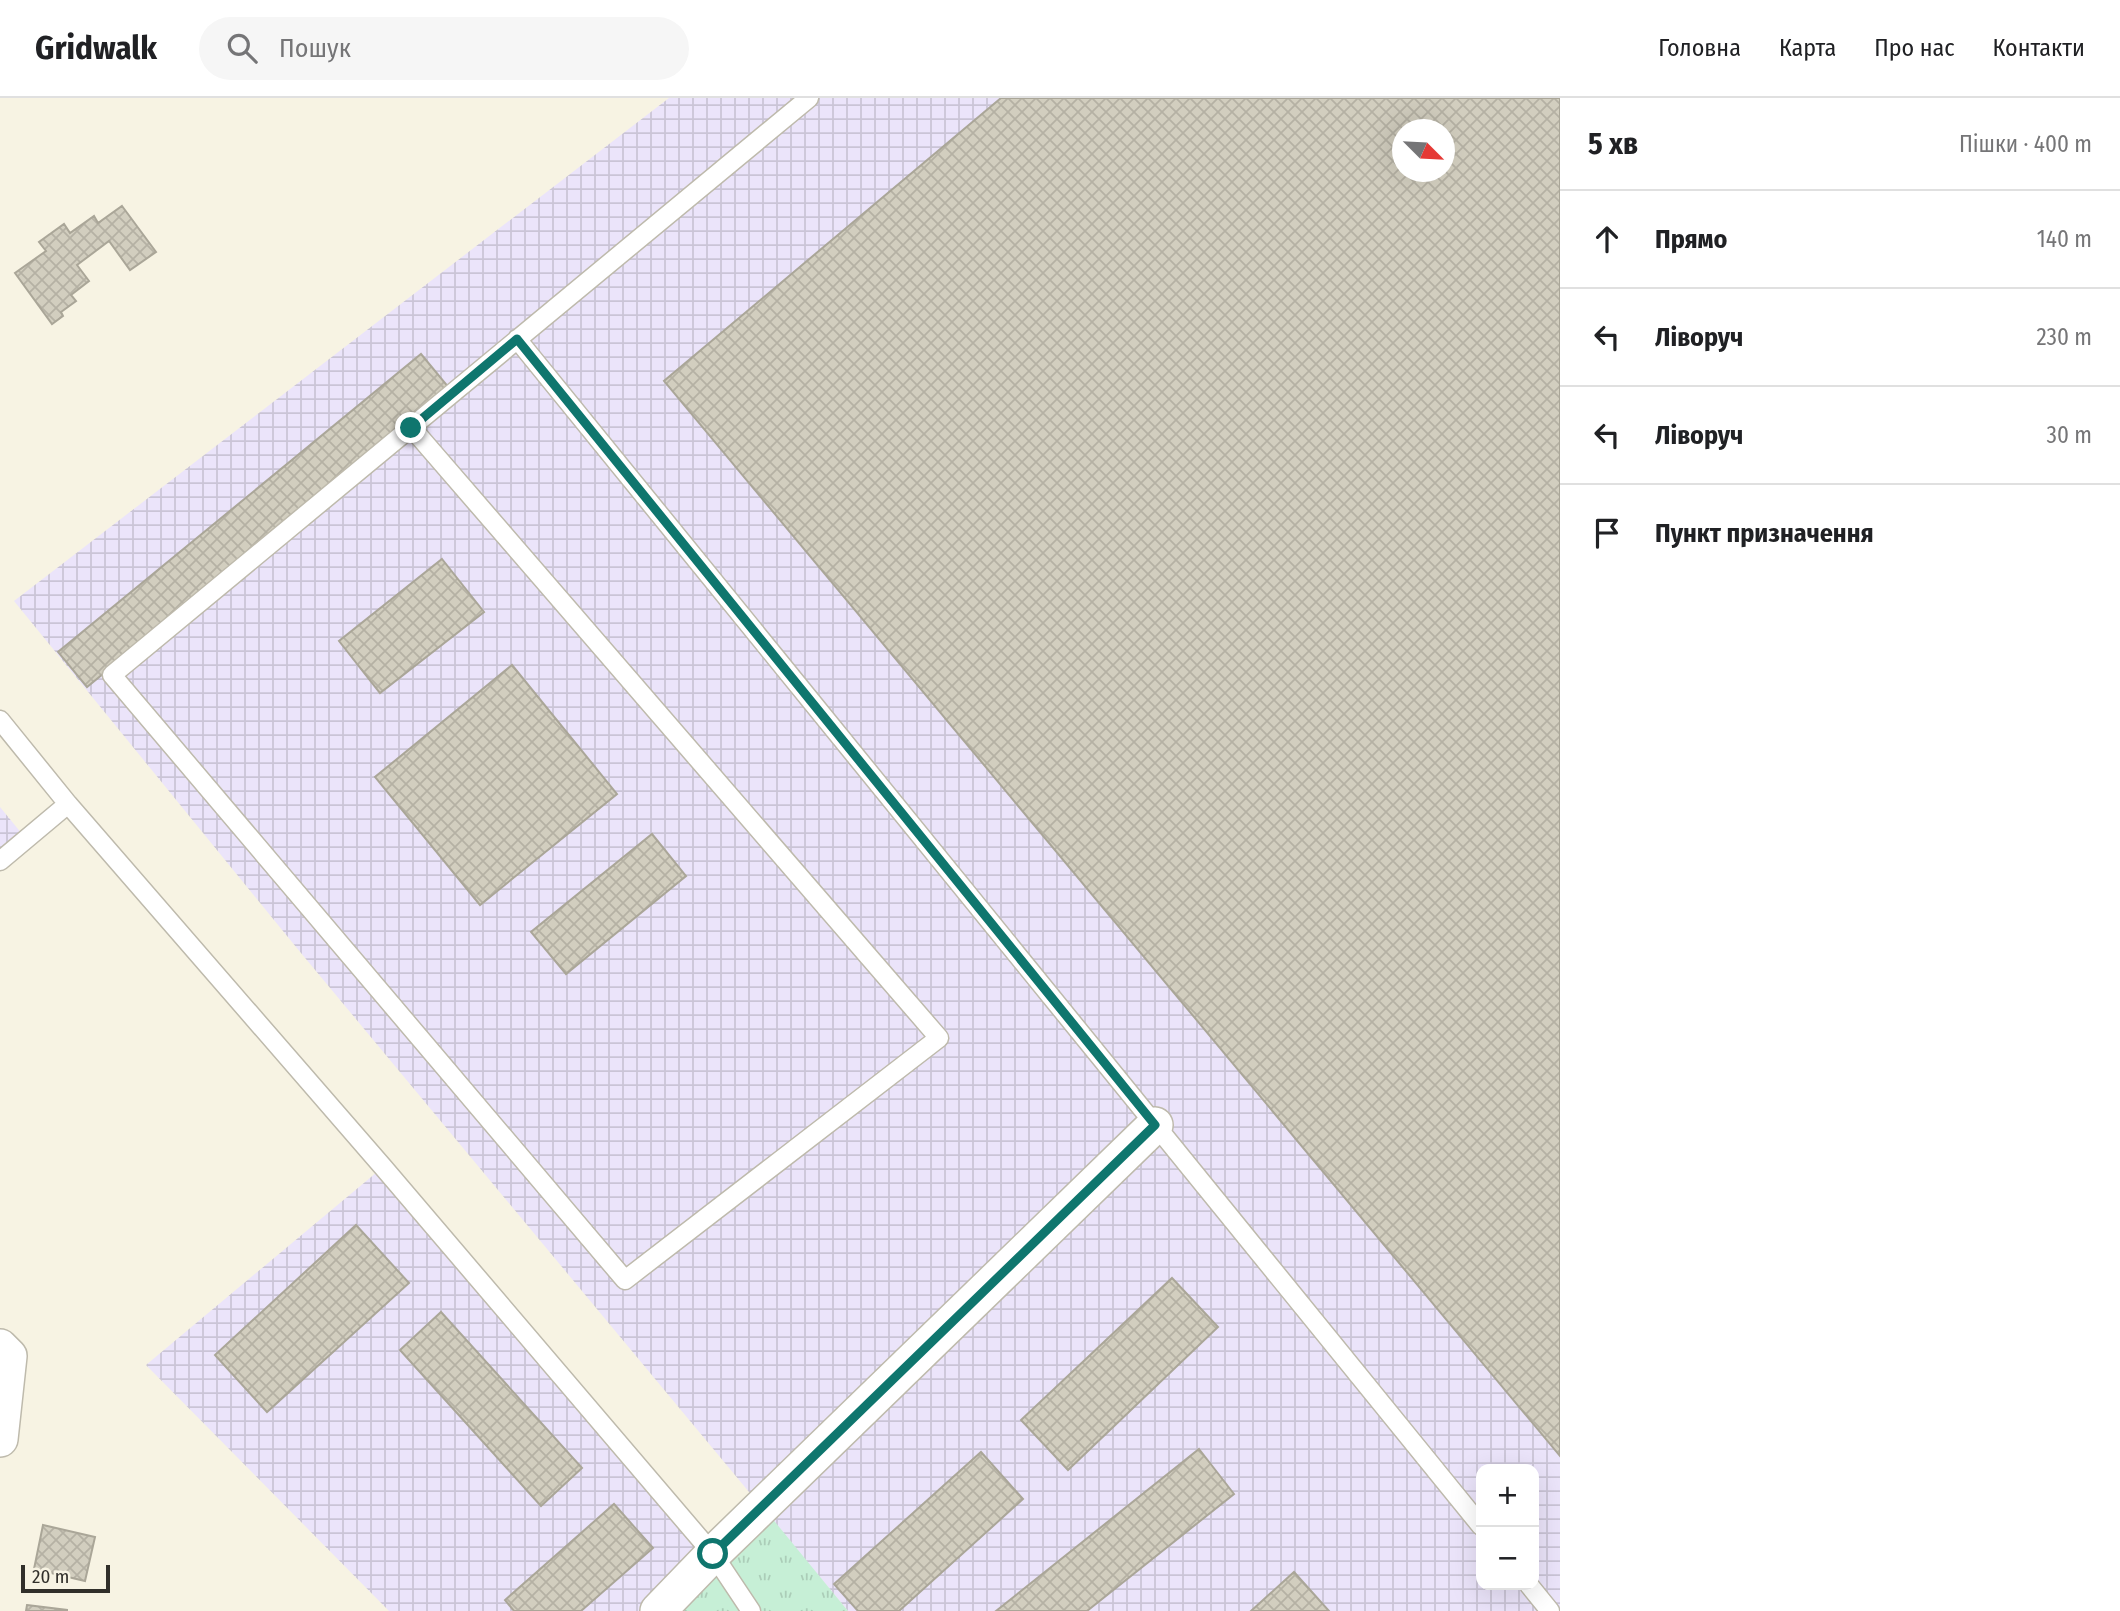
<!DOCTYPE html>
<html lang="uk">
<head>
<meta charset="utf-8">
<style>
	:root { --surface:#fff; --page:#f6f6f6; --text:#202124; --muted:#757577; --line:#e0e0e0 }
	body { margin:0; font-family:"Fira Sans Condensed",sans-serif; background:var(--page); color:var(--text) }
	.controls { position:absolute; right:21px; bottom:21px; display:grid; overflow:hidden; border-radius:14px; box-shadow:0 7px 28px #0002 }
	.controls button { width:63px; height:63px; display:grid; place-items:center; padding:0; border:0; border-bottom:2px solid var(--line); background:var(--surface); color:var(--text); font:35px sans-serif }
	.compass { position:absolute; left:1392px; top:21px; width:63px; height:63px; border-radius:50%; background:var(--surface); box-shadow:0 7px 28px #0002; rotate:114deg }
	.scale { position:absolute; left:21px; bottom:18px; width:89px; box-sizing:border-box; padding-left:7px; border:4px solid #312f2a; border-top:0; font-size:19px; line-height:24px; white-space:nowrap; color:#312f2a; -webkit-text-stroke:5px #f7f3e3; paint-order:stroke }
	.stop { position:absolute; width:21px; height:21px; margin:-16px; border:5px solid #0f766e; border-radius:50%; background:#fff }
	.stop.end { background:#0f766e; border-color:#fff; box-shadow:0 2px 7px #0008 }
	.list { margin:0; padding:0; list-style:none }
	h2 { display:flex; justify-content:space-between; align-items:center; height:91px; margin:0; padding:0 28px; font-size:30px }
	h2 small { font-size:23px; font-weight:400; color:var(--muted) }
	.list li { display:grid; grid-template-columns:46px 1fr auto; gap:21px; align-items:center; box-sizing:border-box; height:98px; padding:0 28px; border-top:2px solid var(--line) }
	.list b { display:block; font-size:26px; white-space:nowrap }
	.list em { font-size:23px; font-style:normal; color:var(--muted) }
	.icon { flex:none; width:38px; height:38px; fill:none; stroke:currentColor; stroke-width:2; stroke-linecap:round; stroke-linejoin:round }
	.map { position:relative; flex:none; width:1560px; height:1513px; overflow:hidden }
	header { display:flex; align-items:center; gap:42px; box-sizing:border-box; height:98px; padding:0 35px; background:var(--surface); border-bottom:2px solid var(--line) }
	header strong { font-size:33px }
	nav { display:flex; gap:38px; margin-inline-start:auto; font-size:24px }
	.search { width:490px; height:63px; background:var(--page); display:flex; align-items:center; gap:18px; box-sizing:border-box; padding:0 24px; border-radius:38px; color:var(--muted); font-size:26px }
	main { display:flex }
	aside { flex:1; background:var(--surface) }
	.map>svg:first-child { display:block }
	.industrial { fill:url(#industrial-grid); fill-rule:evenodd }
	.grass { fill:url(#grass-tufts) }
	.building { fill:url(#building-cross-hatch); stroke:#aaa698; stroke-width:2; fill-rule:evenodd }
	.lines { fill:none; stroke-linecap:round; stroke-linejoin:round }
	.service-casing { stroke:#bebaac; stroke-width:21 }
	.minor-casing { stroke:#bebaac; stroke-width:38 }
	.service { stroke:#fff; stroke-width:18 }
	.minor { stroke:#fff; stroke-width:35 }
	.route { stroke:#0f766e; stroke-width:9 }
</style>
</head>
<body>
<header>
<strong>Gridwalk</strong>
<div class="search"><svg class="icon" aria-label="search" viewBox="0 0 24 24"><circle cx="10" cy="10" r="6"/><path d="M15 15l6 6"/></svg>Пошук</div>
<nav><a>Головна</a><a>Карта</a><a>Про нас</a><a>Контакти</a></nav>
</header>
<main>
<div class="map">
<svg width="1560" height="1513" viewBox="0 0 1560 1513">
	<defs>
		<pattern id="industrial-grid" width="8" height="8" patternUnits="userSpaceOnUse" patternTransform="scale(1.75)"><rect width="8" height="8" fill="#ebe4fa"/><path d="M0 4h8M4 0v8" fill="none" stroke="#cac4d6"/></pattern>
		<pattern id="grass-tufts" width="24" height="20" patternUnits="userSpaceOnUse" patternTransform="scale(1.75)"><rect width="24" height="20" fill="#c6efd6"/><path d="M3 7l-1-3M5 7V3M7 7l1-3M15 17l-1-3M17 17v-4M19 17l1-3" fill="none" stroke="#abcdb8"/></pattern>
		<pattern id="building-cross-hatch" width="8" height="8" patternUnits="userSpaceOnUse" patternTransform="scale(1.75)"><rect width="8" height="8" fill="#d2cebf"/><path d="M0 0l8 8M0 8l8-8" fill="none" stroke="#b5b1a4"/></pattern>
	</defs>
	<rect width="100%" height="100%" fill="#f7f3e3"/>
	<path class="industrial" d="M669 0H1560V1513H848L296 849 14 503ZM1402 32H1444V74H1402ZM1481 1371H1534V1487H1481Z
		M0 709 27 742 0 763Z
		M383 1069 713 1456 658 1513H389L146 1267Z"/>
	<path class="grass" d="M762 1408 848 1513H658Z"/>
	<path class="building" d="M1001 0H1560V1358L664 283ZM1402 32H1444V74H1402Z
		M122 108 156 154 130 172 109 143 77 167 89 183 71 197 76 203 61 214 63 218 52 226 15 175 46 153 39 144 64 126 70 135 94 118 98 125Z
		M421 256 450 291 87 589 58 554Z
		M442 461 484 514 380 595 339 543Z
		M512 567 617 696 480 807 375 679Z
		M652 736 686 778 566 876 531 834Z
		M356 1127 409 1185 267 1314 215 1257Z
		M1172 1180 1218 1229 1068 1372 1021 1322Z
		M441 1214 582 1370 541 1408 400 1252Z
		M1199 1351 1234 1396 1087 1513H996Z
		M981 1354 1023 1401 899 1513H858L834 1486Z
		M614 1406 653 1450 581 1513H514L505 1502Z
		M43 1427 95 1439 85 1483 34 1471Z
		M1294 1474 1329 1513H1251Z
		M27 1507 67 1512V1513H26Z"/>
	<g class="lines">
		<g class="service-casing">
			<path id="service" d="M517 241 1481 1428
				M411 329 939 940 625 1182 112 577 809 0
				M0 622 68 706
				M0 763 68 706 383 1069 713 1456 751 1513
				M1529 1487 1550 1513"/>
		</g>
		<g class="minor-casing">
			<path id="minor" d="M0 1249 9 1258 0 1341
				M658 1513 713 1456 1155 1027"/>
		</g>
		<use href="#service" class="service"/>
		<use href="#minor" class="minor"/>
	</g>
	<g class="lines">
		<path class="route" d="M411 330 517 241 1155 1027 713 1456"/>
	</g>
</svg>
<div class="controls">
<button>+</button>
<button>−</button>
</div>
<svg class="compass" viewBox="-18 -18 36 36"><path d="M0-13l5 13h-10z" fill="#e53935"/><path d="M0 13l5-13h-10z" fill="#757577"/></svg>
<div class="scale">20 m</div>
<div class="stop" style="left:713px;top:1456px"></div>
<div class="stop end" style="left:411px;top:330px"></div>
</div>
<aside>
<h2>5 хв<small>Пішки · 400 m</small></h2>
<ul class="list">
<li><svg class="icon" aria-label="ahead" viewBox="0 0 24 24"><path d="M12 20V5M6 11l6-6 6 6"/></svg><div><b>Прямо</b></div><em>140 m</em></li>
<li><svg class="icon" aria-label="left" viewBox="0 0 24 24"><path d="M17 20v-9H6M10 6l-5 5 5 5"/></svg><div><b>Ліворуч</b></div><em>230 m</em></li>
<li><svg class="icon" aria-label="left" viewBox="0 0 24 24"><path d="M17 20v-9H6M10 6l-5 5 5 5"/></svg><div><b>Ліворуч</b></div><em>30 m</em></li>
<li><svg class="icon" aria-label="arrive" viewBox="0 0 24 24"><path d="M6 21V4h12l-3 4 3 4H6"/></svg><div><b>Пункт призначення</b></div></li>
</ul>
</aside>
</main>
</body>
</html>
